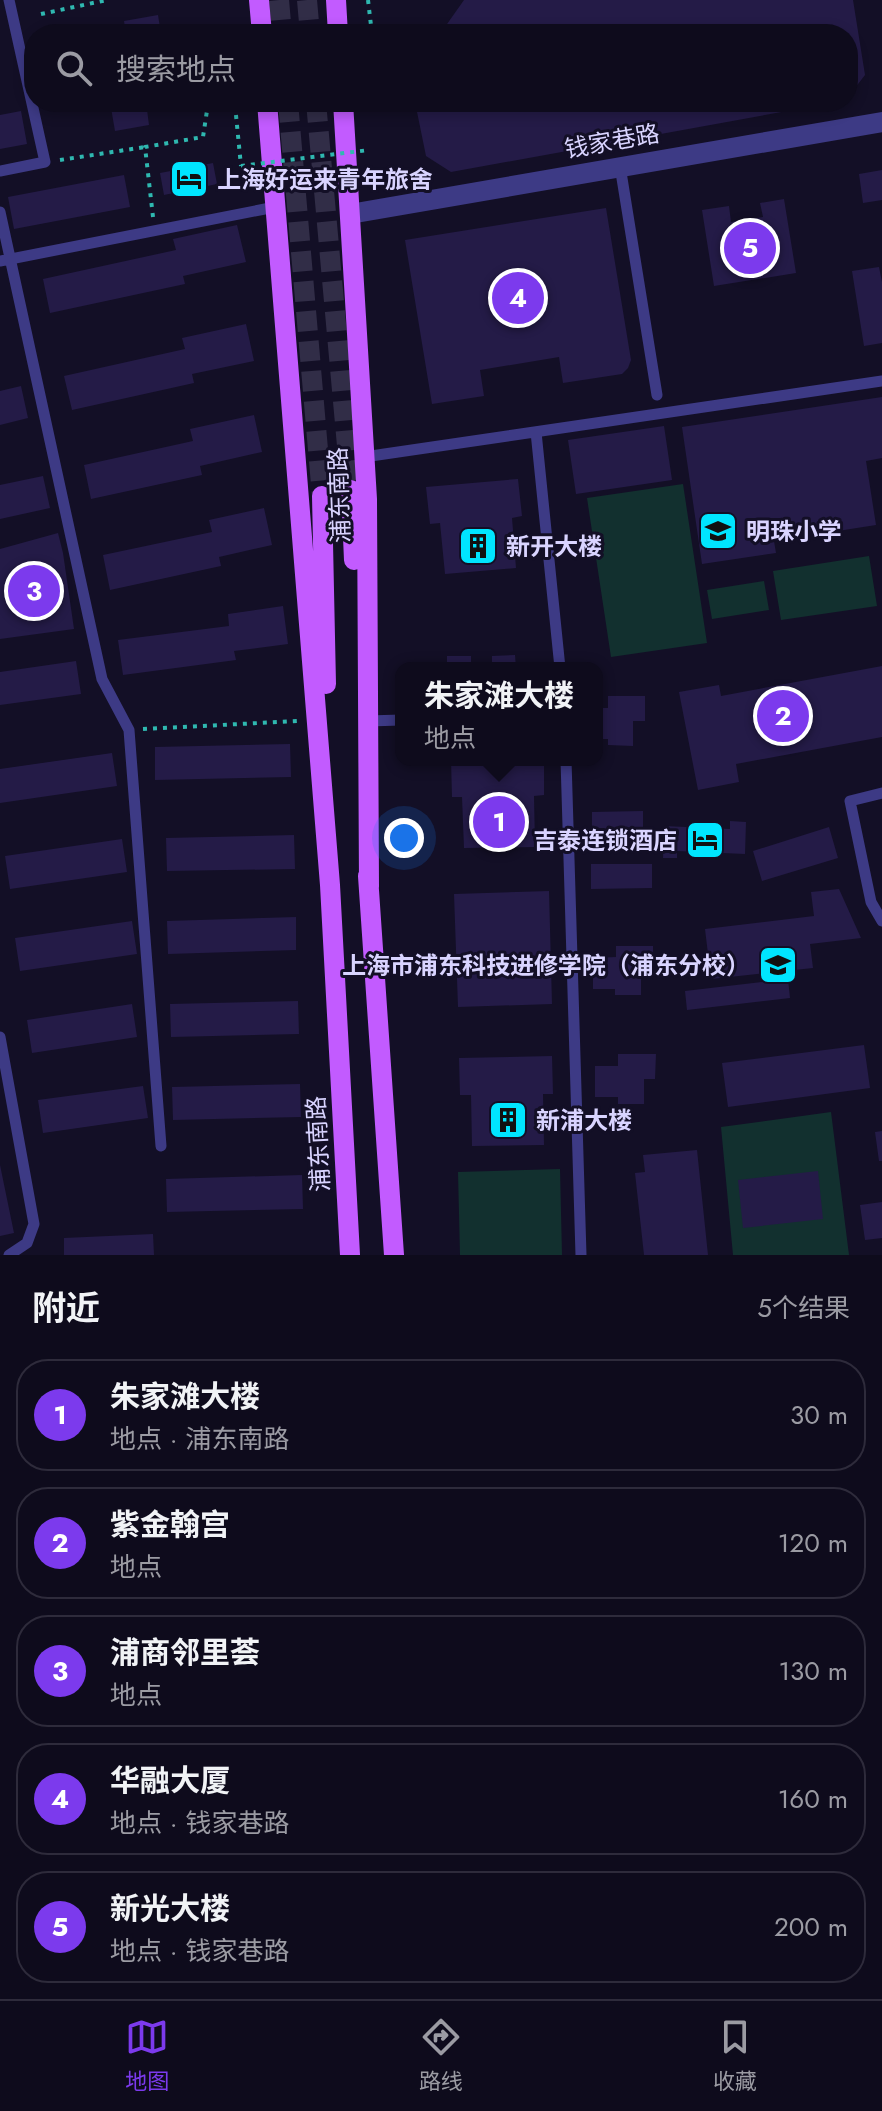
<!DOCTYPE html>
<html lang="zh">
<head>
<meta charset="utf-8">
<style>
	:root { --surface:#0e0b1c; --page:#1c1929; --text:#f1f3f6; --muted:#9b9ba3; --line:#2e2b3b; --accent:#7c3aed }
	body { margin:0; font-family:Jost,"Noto Sans SC",sans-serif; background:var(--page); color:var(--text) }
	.you { position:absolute; left:404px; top:838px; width:28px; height:28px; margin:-20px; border:6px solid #fff; border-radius:50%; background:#1a73e8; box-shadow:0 0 0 12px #1a73e833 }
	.badge { display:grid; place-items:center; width:52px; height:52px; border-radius:50%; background:var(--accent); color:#fff; font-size:26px; font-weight:700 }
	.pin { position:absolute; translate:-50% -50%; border:4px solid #fff; box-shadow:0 2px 8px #0006 }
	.popup { position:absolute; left:395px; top:662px; width:208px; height:104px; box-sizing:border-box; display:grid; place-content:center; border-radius:16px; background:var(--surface); filter:drop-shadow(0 2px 6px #0005); font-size:26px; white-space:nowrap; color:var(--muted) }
	.popup b { font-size:30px; color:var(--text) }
	.popup::after { content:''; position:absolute; left:50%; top:100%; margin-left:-16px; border:16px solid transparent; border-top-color:var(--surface) }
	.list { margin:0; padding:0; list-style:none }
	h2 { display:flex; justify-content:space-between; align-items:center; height:104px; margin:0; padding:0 32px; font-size:34px }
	h2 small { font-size:26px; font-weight:400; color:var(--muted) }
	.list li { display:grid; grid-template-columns:52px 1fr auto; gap:24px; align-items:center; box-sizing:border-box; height:112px; margin:0 16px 16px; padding:0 16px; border:2px solid var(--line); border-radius:32px }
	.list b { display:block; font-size:30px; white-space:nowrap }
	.list p { margin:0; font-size:26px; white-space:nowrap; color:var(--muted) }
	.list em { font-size:26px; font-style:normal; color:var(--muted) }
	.icon { flex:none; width:44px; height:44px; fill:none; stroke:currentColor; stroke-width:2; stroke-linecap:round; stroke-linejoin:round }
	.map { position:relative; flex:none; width:882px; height:1255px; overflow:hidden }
	.search { position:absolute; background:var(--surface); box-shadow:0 4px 12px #0003; left:24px; right:24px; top:24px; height:88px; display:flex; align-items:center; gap:20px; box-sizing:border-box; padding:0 28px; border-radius:32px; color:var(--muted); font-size:30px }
	.sheet { height:744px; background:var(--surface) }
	nav { display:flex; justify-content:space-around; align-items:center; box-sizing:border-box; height:112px; border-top:2px solid var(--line); background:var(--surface); font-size:22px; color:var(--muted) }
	nav a { display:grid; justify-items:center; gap:4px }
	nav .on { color:var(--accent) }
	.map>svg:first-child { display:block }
	.green { fill:#12302f }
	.building { fill:#241b47 }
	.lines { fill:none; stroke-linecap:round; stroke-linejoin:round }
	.primary-tunnel { stroke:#312d47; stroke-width:20; stroke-dasharray:20 10; stroke-linecap:butt }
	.path { stroke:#2fb8b0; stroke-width:4; stroke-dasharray:4 6; stroke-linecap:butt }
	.service { stroke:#3d3a85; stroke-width:11 }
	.minor { stroke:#3d3a85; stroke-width:20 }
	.primary { stroke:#c25bff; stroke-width:20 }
	.path-bridge { stroke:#2fb8b0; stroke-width:4; stroke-dasharray:4 6; stroke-linecap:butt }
	.labels { text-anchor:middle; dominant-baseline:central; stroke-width:6; stroke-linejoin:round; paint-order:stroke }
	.street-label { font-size:24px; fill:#d9d4ff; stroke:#130f26 }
	.poi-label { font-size:24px; font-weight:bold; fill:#d9d4ff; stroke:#130f26; text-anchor:start }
</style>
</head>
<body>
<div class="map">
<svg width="882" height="1255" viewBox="0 0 882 1255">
	<rect width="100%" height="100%" fill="#130f26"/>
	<path class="green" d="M683 484 707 643 611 657 587 498Z
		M869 556 877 606 781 620 773 571Z
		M764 581 769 610 712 619 707 590Z
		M831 1112 849 1255H733L721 1127Z
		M560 1169 562 1255H460L458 1172Z"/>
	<path class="building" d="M464 0H853L865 75 848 97V34H440Z
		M158 15 161 34H126L124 21Z
		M110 102H146L149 125 115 131Z
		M415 102H826V104L451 172 426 156Z
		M21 111 27 144 0 149V115Z
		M213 163 217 184 164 195 160 173Z
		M882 170V200L863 203 859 174Z
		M124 175 130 207 14 229 8 197Z
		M784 199 796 273 714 286 702 210 729 206 731 222 763 217 760 203Z
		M606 208 631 360 628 368 622 374 563 383 559 357 480 370 484 396 432 404 405 240Z
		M237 225 246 262 183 276 185 284 50 313 43 279 176 250 173 239Z
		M879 267 882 282V343L864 346 852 271Z
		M246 324 254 361 192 374 194 383 72 410 64 376 185 349 182 338Z
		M21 386 28 418 0 425V391Z
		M882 397V458L866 461 876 525 774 541 776 553 702 564 682 427Z
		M254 415 262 452 200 466 202 475 91 499 84 465 193 441 190 429Z
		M664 426 672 480 576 494 568 440Z
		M43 476 50 508 0 519V485Z
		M518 479 522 516 512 518 516 568 445 574 440 523 430 524 426 487Z
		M264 508 272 545 219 557 221 566 110 590 103 555 212 532 209 520Z
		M58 533 63 553 74 629 0 639V549Z
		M283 606 288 644 234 651 236 660 123 675 118 640 229 626 228 614Z
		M515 655 516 668H492V656Z
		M447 656H471V668H447Z
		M76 661 81 694 0 705V672Z
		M882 666V737L736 764 739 782 698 790 679 692 719 685 721 696Z
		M608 696H645V721H633V746L608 745V739H597V708H608Z
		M290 744 291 777 155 780V747Z
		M112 753 117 786 0 803V769Z
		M451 760H544V795L534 796 535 847 464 848 462 797H452Z
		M643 811V847L592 848V812Z
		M730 821 746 822 745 854 677 851V858H663L664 826 730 829Z
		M829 827 838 858 762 881 753 851Z
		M294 835 295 869 167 871 166 838Z
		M122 839 127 872 10 889 5 856Z
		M591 864H652V888L591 889Z
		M839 889 861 938 810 944 813 968 711 979 705 929 814 916 811 892Z
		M549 891 552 1004 458 1007 454 894Z
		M296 917V950L168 954 167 921Z
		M132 921 137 954 20 971 15 938Z
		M616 946H653V971L641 970V995H615V989H593V958L616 957Z
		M788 979 790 998 687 1010 685 991Z
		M298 1001 299 1034 171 1037 170 1004Z
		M132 1004 137 1037 32 1053 27 1020Z
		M864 1045 870 1088 728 1107 722 1063Z
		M618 1054H656L655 1079H644V1104H618V1097H595V1066H618Z
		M552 1056 553 1094H543L544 1145 472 1146 471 1095H460L459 1058Z
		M300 1084 301 1117 173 1120 172 1087Z
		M143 1086 148 1118 43 1133 38 1100Z
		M882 1131V1161H879L875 1132Z
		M697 1150 708 1255H644L635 1173 645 1172 643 1155Z
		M0 1165 14 1233 0 1236Z
		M818 1171 823 1219 743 1228 738 1180Z
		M302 1175 303 1209 167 1212 166 1179Z
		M882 1202V1238L865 1240 860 1205Z
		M153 1234 154 1255H64V1238Z"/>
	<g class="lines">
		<path class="primary-tunnel" d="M279 0 282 34
			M307 0 310 34
			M288 102 322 496
			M316 102 351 490"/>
		<path class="path" d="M368 0 372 34
			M41 14 107 0
			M235 105 241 166
			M60 160 145 147
			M153 217 145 147 203 137 208 104 210 102
			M143 729 298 721"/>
		<path class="service" d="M620 166 657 395
			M0 171 45 162 9 0
			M0 212 102 679 129 730 161 1146
			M0 261 275 207
			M536 432 560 668
			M364 457 882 381
			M368 721 401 720
			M566 760 581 1255
			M882 793 850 801 871 902 882 921
			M0 1037 34 1224 27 1243 9 1255"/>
		<path class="minor" d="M350 214 882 122"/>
		<path class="primary" d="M259 0 262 34
			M336 0 338 34
			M267 102 330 885 350 1255
			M343 102 367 499 369 887
			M351 490 354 560
			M322 496 326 684
			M368 876 394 1255"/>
		<path class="path-bridge" d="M241 166 369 150"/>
	</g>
	<defs>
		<g id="hotel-square" transform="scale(2)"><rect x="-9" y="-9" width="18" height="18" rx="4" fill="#00e5ff" stroke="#130f26"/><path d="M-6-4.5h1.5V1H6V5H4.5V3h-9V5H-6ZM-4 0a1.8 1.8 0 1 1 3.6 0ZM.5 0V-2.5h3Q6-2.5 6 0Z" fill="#111"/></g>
		<g id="school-square" transform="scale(2)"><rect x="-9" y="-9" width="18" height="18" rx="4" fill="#00e5ff" stroke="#130f26"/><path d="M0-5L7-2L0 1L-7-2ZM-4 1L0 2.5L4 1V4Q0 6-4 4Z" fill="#111"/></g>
		<g id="building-square" transform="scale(2)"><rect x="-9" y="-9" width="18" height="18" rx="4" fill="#00e5ff" stroke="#130f26"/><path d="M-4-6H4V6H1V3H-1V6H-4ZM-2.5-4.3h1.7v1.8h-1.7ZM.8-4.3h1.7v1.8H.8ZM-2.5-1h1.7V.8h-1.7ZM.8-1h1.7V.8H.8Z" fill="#111"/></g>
		<g id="university-square" transform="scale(2)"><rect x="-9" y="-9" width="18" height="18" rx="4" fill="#00e5ff" stroke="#130f26"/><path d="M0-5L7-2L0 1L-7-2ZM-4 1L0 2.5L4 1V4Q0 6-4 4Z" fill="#111"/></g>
	</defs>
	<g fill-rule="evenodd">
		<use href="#hotel-square" x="189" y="179"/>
		<use href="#school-square" x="718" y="531"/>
		<use href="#building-square" x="478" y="546"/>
		<use href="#hotel-square" x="705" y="840"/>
		<use href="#university-square" x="778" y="965"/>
		<use href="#building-square" x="508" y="1120"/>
	</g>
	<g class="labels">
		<g class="street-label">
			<text transform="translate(612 141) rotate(-10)">钱家巷路</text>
			<text transform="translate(339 495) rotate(-92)">浦东南路</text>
			<text transform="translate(318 1144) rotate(-93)">浦东南路</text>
		</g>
		<g class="poi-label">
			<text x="217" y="179">上海好运来青年旅舍</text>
			<text x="746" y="531">明珠小学</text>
			<text x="506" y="546">新开大楼</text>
			<text x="677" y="840" text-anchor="end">吉泰连锁酒店</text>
			<text x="750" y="965" text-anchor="end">上海市浦东科技进修学院（浦东分校）</text>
			<text x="536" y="1120">新浦大楼</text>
		</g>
	</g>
</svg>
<div class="you"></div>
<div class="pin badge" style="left:499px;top:822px">1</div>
<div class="popup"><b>朱家滩大楼</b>地点</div>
<div class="pin badge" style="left:783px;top:716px">2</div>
<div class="pin badge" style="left:34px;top:591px">3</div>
<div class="pin badge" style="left:518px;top:298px">4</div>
<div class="pin badge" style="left:750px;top:248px">5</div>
<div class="search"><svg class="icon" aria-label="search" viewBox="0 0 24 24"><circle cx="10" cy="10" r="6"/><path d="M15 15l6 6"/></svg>搜索地点</div>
</div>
<section class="sheet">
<h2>附近<small>5个结果</small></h2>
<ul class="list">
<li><span class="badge">1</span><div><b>朱家滩大楼</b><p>地点 · 浦东南路</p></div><em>30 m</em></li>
<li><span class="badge">2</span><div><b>紫金翰宫</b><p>地点</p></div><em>120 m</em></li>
<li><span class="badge">3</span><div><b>浦商邻里荟</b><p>地点</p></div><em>130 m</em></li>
<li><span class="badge">4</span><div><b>华融大厦</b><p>地点 · 钱家巷路</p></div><em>160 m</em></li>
<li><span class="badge">5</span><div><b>新光大楼</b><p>地点 · 钱家巷路</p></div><em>200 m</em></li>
</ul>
</section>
<nav>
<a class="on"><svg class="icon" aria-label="map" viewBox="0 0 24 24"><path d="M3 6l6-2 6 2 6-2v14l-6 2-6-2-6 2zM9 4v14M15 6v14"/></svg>地图</a>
<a><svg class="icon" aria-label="directions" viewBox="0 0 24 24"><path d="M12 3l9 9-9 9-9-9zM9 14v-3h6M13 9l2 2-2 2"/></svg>路线</a>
<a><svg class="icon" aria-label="saved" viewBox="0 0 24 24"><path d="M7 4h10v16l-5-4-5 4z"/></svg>收藏</a>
</nav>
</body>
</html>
